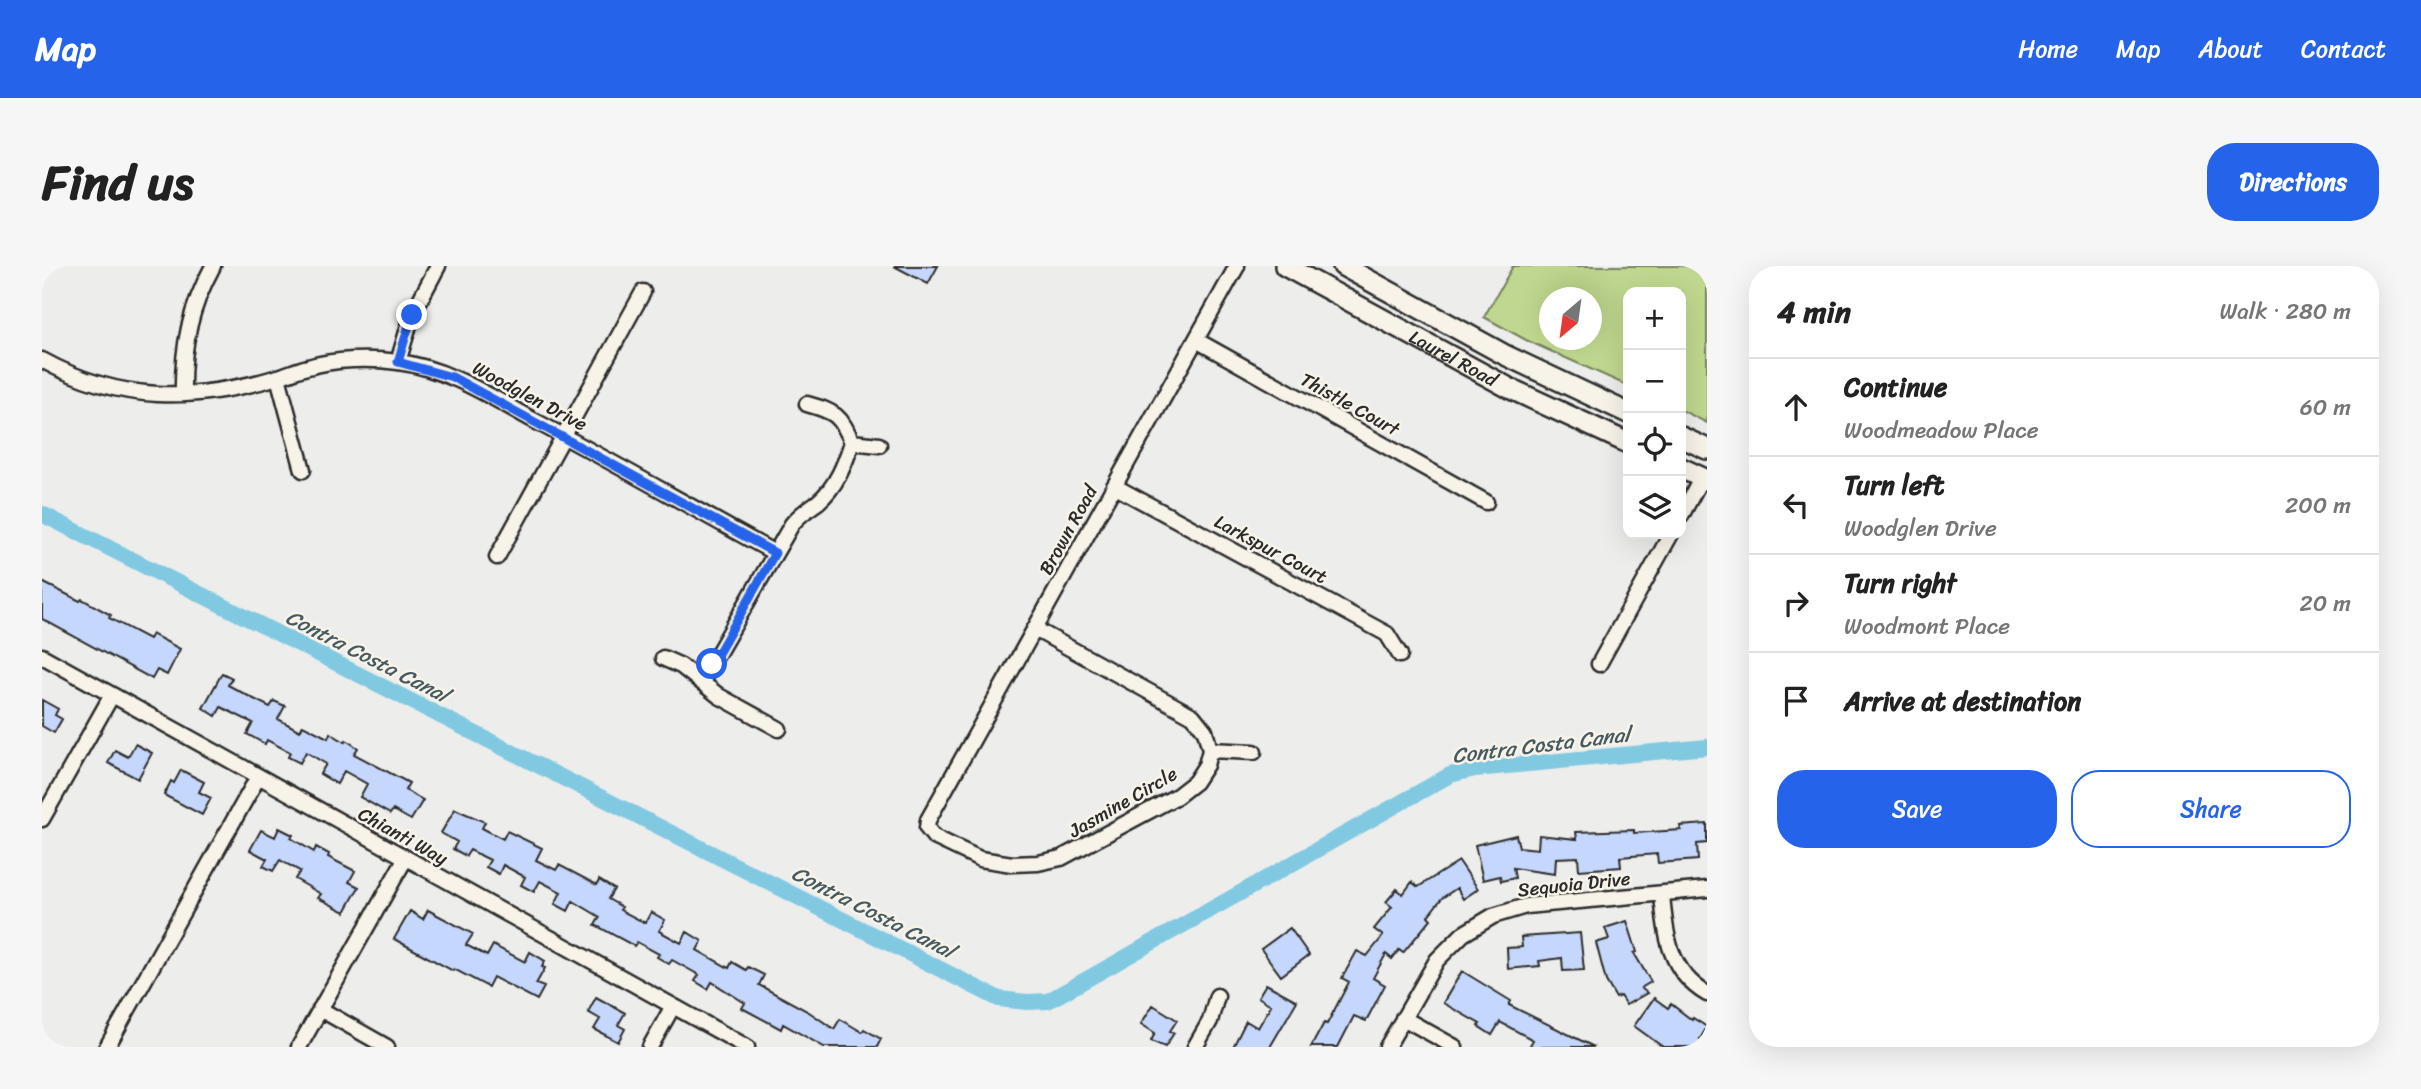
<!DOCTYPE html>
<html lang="en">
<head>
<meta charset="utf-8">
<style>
	:root { --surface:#fff; --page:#f6f6f6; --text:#222; --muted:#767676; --line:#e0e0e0; --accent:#2563eb }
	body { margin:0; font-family:Sriracha,sans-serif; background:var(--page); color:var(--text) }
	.controls { position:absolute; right:21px; top:21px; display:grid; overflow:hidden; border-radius:14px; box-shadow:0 7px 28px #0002 }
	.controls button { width:63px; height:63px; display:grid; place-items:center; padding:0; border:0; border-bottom:2px solid var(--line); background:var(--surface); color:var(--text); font:35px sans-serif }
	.compass { position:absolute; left:1497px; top:21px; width:63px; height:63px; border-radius:50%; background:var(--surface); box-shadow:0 7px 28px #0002; rotate:209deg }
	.stop { position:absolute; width:21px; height:21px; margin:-16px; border:5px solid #2563eb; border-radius:50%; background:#fff }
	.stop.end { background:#2563eb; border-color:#fff; box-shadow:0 2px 7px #0008 }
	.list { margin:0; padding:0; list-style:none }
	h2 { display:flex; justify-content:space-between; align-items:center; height:91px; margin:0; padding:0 28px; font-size:30px }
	h2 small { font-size:23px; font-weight:400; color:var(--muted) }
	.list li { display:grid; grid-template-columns:46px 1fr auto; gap:21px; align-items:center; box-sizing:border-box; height:98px; padding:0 28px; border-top:2px solid var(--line) }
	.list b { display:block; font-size:26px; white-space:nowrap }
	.list p { margin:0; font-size:23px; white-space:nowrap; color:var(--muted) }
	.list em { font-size:23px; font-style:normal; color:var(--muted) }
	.actions { display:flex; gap:14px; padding:21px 28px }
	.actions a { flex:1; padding:16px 0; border:2px solid var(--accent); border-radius:28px; text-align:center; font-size:24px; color:var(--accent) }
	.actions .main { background:var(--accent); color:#fff }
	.icon { flex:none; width:38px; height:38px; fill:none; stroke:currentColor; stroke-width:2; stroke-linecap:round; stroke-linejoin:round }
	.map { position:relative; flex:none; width:1665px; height:781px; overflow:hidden; border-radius:28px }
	header { display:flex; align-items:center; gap:42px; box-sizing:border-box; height:98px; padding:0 35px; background:var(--accent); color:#fff }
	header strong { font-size:33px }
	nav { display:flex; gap:38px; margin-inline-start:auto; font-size:24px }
	.intro { display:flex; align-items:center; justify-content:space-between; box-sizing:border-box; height:168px; padding:0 42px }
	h1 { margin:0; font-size:49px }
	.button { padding:18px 32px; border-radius:28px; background:var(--accent); color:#fff; font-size:24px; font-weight:700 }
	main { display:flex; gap:42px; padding:0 42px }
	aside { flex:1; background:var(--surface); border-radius:28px; box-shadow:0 7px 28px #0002 }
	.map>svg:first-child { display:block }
	.green { fill:#bfd78e; stroke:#75815c; stroke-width:2; fill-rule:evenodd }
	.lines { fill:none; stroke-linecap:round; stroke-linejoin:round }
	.canal { stroke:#81c9e1; stroke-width:16 }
	.building { fill:#c5d7fc; stroke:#2b2b2b; stroke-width:2 }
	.minor-casing { stroke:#2b2b2b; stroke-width:19 }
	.major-casing { stroke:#2b2b2b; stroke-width:24 }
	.minor { stroke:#f7f3e8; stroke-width:14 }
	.major { stroke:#f7f3e8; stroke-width:19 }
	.route { stroke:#2563eb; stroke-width:9 }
	.labels { text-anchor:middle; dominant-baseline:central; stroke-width:5; stroke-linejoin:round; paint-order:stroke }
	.street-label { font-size:19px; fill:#2b2b2b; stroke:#f7f3e8 }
	.water-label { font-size:21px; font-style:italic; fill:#455a62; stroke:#f7f3e8 }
</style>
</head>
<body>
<header>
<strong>Map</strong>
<nav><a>Home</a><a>Map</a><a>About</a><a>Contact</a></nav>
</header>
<div class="intro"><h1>Find us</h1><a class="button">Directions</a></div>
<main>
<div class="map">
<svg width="1665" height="781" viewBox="0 0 1665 781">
	<rect width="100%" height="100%" fill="#ededec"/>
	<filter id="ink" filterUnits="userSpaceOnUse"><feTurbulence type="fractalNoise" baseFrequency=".0143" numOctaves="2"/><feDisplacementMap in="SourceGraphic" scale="14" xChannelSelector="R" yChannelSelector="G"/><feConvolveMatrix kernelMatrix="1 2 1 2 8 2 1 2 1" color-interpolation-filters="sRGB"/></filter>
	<g filter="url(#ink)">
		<path class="green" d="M1471 0H1665V157L1639 144V26H1586V120L1484 74 1442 51ZM1507 32H1549V74H1507Z"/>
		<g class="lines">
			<path class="canal" d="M0 248 957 733 985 736 1006 735 1408 509 1433 503 1665 481"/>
		</g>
		<path class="building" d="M852 0H896L886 18Z
			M0 316 38 335 40 333 69 349 67 352 107 373 110 368 138 383 125 409 115 404 110 413 0 353Z
			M180 407 190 412 186 419 212 433 228 441 232 435 243 440 236 453 258 465 261 459 286 472 288 467 303 476 304 474 316 482 312 488 367 517 363 524 381 534 369 554 351 544 348 548 318 531 325 518 302 505 295 518 278 508 284 498 264 486 258 497 246 491 248 486 225 474 223 478 205 468 211 457 179 441 174 450 161 442Z
			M0 434 16 443 13 449 20 453 12 467 0 460Z
			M93 478 110 487 96 513 66 497 73 484 86 491Z
			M139 504 162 516 157 526 169 532 160 549 122 529 129 515 132 517Z
			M413 543 443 556 440 562 461 573 465 565 500 582 494 594 514 604 517 599 555 619 557 614 572 623 566 633 580 641 578 644 603 657 609 646 623 654 617 665 639 677 645 666 660 675 655 684 687 702 690 696 704 704 706 701 722 709 717 719 767 746 792 763 798 753 820 766 822 763 839 773 835 781H782L741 758 739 763 700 742 703 737 670 716 666 723 653 715 657 709 630 694 627 698 615 691 617 688 595 676 592 680 553 659 558 651 531 635 526 645 513 638 519 626 498 615 492 626 479 619 483 611 461 599 457 608 444 601 448 594 428 584 424 590 411 583 415 576 399 567Z
			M1665 558V577L1655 578 1656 594 1616 597 1615 588 1578 591 1579 601 1537 604 1536 591 1514 592 1513 608 1471 602 1473 612 1459 615 1458 610 1441 614 1433 579 1474 569 1477 581 1496 583 1497 569 1535 573 1534 566 1592 564V567L1639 564 1638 560Z
			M237 562 251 569 249 572 272 586 274 581 287 588 286 591 313 605 307 616 317 621 303 646 276 632 279 628 253 613 258 605 238 594 231 605 221 600 225 593 208 584 219 564 233 571Z
			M1417 595 1436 623 1421 633 1415 622 1400 632 1386 650 1389 653 1361 687 1357 684 1350 693 1344 688 1331 712 1343 719 1324 755 1312 750 1296 781H1269L1282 757 1285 758 1307 716 1300 712 1315 685 1325 690 1341 670 1332 663 1350 641 1344 636 1355 623 1361 628 1370 616 1376 621Z
			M386 644 431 668 424 679 445 690 451 679 483 696 488 686 503 695 500 701 503 702 494 718 502 721 495 734 451 711 446 721 412 703 411 705 352 673 368 645 381 653Z
			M1585 655 1595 686 1592 687 1609 716 1599 722 1605 727 1584 739 1578 730 1574 732 1564 715 1554 677 1567 673 1563 662Z
			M1248 662 1267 689 1239 710 1219 683Z
			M1538 667 1542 704 1521 705 1520 692 1497 695 1498 700 1466 703 1465 682 1480 681 1479 671Z
			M1420 705 1469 735 1467 739 1552 781H1487L1491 774 1458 756 1450 769 1436 760 1438 758 1401 737Z
			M1224 718 1255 735 1228 781H1191L1204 755 1216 762 1229 739 1216 731Z
			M554 731 583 747 576 759 583 763 576 776 552 763 558 753 546 746Z
			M1612 732 1626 742 1629 738 1650 754 1651 752 1665 761 1658 773 1665 777V781H1621L1592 760Z
			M1111 739 1135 754 1128 765 1132 767 1123 781 1109 775 1113 767 1099 758Z"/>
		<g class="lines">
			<g class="minor-casing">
				<path id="minor" d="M1154 74 1444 236
					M0 94C78 137 152 136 236 111 246 108 256 103 266 101 293 93 328 92 356 96 405 102 449 131 491 154 573 197 652 243 733 287
					M356 96 370 49 396 0
					M236 111 261 204
					M141 128C140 80 148 42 171 0
					M810 176 837 179
					M1072 220 1345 368 1358 389
					M1639 250 1660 211
					M455 291 601 26
					M993 363 1151 450 1163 465 1168 484 1164 499 1153 516 1135 530 1019 592 996 597 970 598 938 593 892 571 885 562 886 554 1195 0
					M0 390 705 781
					M621 392 639 400 677 430 737 463
					M1557 398 1629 268
					M660 415 750 258C758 248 766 243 776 236 794 221 803 198 810 176 798 149 794 146 765 138
					M1168 484 1212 486
					M0 553 70 429
					M1620 628C1623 668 1627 706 1665 728
					M278 743 345 781
					M1361 752 1413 781
					M65 781 216 511
					M257 781 363 593
					M608 781 631 740
					M1153 781 1168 755 1175 730
					M1345 781 1395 694 1421 668 1451 650 1484 640 1665 623"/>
			</g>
			<g class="major-casing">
				<g id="major">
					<path id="s1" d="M1243 0 1467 122 1586 177"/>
					<path d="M1301 0 1463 89 1586 147"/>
					<path d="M1639 171 1665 183"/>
					<path d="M1639 202 1665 214"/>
				</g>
			</g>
			<use href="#minor" class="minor"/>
			<use href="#major" class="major"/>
		</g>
	</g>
	<g class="lines" filter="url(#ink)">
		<path class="route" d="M370 49 356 96 410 111 733 287 670 398"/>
	</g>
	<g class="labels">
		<g class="street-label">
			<text stroke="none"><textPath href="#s1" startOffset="192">Laurel Road</textPath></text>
			<text transform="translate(488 130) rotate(28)">Woodglen Drive</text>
			<text transform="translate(1308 138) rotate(29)">Thistle Court</text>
			<text transform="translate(1026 264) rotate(-61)">Brown Road</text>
			<text transform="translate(1229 283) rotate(28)">Larkspur Court</text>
			<text transform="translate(1081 536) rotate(-30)">Jasmine Circle</text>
			<text transform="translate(361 570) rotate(29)">Chianti Way</text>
			<text transform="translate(1532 618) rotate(-6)">Sequoia Drive</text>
		</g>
		<g class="water-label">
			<text transform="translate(325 390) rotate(27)">Contra Costa Canal</text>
			<text transform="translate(1499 479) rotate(-7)">Contra Costa Canal</text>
			<text transform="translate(831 646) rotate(27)">Contra Costa Canal</text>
		</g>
	</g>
</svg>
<div class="controls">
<button>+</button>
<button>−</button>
<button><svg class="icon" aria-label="locate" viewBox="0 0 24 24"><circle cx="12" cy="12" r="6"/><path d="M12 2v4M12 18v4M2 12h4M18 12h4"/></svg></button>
<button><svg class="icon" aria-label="layers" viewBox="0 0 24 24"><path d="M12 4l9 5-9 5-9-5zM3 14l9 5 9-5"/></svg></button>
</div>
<svg class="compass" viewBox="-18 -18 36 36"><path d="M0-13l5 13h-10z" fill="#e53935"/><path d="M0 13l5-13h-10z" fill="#767676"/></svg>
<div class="stop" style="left:670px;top:398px"></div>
<div class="stop end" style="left:370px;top:49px"></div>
</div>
<aside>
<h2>4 min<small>Walk · 280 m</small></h2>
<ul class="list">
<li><svg class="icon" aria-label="ahead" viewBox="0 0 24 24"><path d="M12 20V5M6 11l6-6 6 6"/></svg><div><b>Continue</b><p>Woodmeadow Place</p></div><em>60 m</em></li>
<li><svg class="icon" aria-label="left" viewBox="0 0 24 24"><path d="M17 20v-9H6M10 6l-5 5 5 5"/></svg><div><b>Turn left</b><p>Woodglen Drive</p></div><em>200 m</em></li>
<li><svg class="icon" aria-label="right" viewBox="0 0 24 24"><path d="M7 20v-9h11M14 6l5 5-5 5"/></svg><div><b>Turn right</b><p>Woodmont Place</p></div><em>20 m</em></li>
<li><svg class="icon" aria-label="arrive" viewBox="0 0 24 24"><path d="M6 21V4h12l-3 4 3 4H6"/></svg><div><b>Arrive at destination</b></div></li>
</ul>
<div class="actions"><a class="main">Save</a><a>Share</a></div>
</aside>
</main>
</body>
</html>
